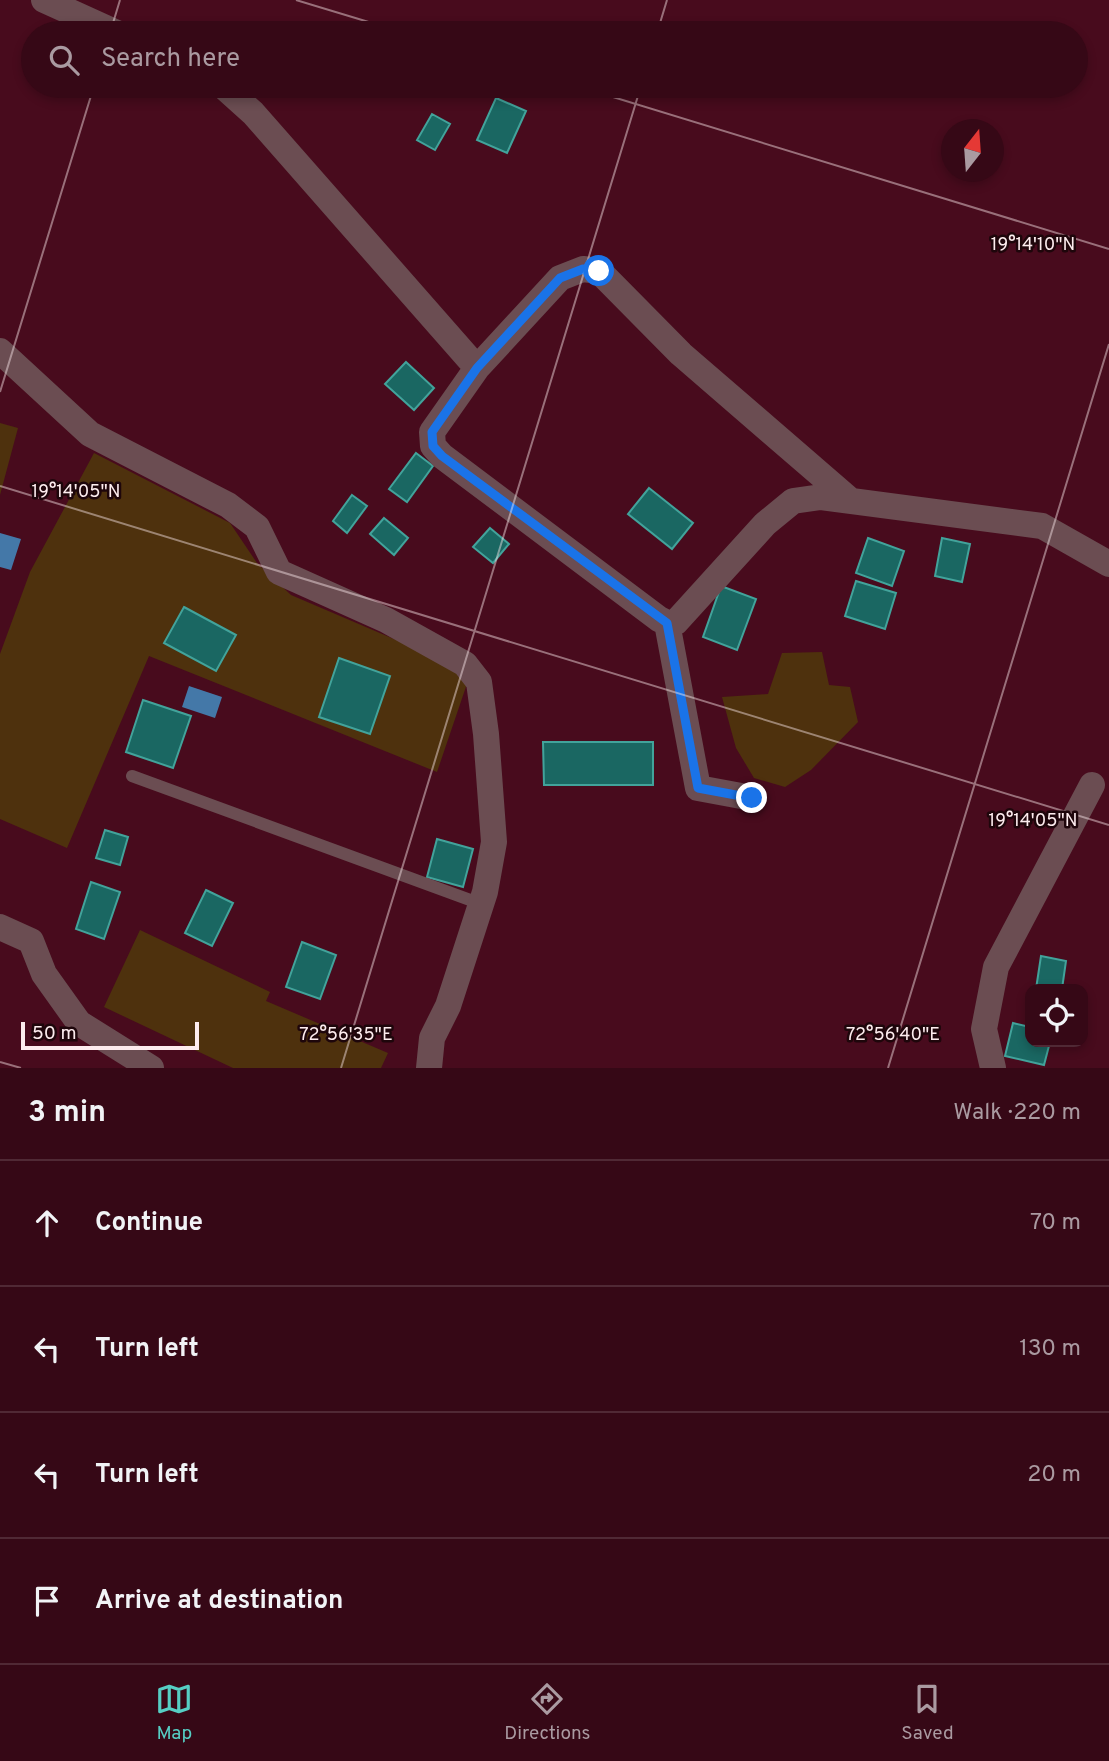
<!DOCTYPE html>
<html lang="en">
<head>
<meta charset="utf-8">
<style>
	:root { --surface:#360816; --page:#411623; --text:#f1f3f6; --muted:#aa9aa1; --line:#502935; --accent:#56cec4 }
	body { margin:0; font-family:Overpass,sans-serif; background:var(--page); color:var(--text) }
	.controls { position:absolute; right:21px; bottom:21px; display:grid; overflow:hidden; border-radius:14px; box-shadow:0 4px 10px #0003 }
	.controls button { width:63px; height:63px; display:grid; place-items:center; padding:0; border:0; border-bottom:2px solid var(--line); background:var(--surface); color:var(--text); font:35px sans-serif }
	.compass { position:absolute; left:941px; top:119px; width:63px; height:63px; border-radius:50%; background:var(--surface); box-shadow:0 4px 10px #0003; rotate:17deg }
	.scale { position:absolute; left:21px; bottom:18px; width:178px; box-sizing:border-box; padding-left:7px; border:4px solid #fdecee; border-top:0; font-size:19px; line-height:24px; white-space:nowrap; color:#fdecee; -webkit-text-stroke:5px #1e060b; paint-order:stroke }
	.stop { position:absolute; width:21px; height:21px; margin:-16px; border:5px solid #1a73e8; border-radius:50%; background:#fff }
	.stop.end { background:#1a73e8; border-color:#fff; box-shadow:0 2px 7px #0008 }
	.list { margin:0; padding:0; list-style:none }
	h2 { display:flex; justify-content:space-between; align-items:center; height:91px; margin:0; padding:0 28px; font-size:30px }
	h2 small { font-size:23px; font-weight:400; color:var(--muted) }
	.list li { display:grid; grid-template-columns:46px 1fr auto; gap:21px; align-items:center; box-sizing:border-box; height:126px; padding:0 28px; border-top:2px solid var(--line) }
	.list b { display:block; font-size:26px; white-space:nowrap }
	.list em { font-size:23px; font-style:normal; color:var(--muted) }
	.icon { flex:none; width:38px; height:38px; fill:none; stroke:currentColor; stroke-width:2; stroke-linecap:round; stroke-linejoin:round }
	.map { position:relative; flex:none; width:1109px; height:1068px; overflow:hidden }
	.search { position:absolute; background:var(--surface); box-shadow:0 4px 10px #0003; left:21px; right:21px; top:21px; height:77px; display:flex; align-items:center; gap:18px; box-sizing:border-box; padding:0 24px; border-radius:38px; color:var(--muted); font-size:26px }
	.sheet { height:595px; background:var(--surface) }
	nav { display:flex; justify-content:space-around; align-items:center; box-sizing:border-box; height:98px; border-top:2px solid var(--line); background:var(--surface); font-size:19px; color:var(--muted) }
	nav a { display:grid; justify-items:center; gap:4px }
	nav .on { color:var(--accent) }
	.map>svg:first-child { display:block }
	.green { fill:#4e310d }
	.water { fill:#4478a8 }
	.building { fill:#1a6762; stroke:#42a39b; stroke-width:2 }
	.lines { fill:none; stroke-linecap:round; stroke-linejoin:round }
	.service { stroke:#6b4d52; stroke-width:12 }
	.minor { stroke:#6b4d52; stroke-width:26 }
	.route { stroke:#1a73e8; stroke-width:9 }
	.ticks { fill:none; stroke:#fdecee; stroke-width:2; stroke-opacity:0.45 }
	.ticks-label { font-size:18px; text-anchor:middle; fill:#fdecee; stroke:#1e060b; stroke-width:5; stroke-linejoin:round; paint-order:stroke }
</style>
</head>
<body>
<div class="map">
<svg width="1109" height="1068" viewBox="0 0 1109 1068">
	<rect width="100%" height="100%" fill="#480b1d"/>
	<path class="green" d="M0 423 18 428 0 495Z
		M94 453 230 523 257 563 291 595 471 672 437 772 149 656 67 848 0 819V654L30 572Z
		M822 652 829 685 850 687 858 722 811 770 785 787 754 778 736 748 722 697 768 694 782 653Z
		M140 930 270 992 266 1001 388 1053 381 1068H233L104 1007Z"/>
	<path class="water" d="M0 533 21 539 11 570 0 567Z
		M189 686 222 697 215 718 182 707Z"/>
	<path class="building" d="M496 98 526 111 507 153 477 140Z
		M432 114 450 124 435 150 417 140Z
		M406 362 434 388 414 410 385 384Z
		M416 453 433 466 407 502 389 489Z
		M649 488 693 523 672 549 628 514Z
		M352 495 367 506 347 533 333 521Z
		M384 518 408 538 394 555 370 534Z
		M490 528 509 544 493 563 473 547Z
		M868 538 904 551 892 586 856 573Z
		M942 538 970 544 962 582 935 576Z
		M856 581 896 593 885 629 845 616Z
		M721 586 756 599 737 650 703 637Z
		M184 607 236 635 216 671 164 643Z
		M339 658 390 676 370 734 319 717Z
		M143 700 191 716 173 768 126 752Z
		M543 742H653V785H544Z
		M105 830 128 837 120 865 96 858Z
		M437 839 473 849 463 887 427 877Z
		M91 882 120 892 104 939 76 929Z
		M206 890 233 903 212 946 185 933Z
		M302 942 336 955 320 999 286 987Z
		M1041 956 1066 961 1062 989H1036Z
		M1013 1023 1030 1027V1042H1050L1044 1065 1005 1056Z"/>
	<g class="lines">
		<path class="service" d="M132 776 481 904"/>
		<path class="minor" d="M44 0 117 33
			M223 86 253 113 477 368 432 432 433 446 442 456 659 619 667 623 676 622 765 524 793 501 821 497 1042 526 1109 564
			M0 351 90 434 228 505 257 527 279 572 386 620 465 664 479 682 486 734 494 842 485 892 448 1006 432 1038 429 1068
			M477 368 560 278 583 269 599 271 681 354 850 500
			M667 623 698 788 752 798
			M0 927 31 941 44 974 79 1023 151 1068
			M993 1068 984 1029 996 967 1092 785"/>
	</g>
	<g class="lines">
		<path class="route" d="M599 271 583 269 560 278 477 368 432 432 433 446 442 456 667 623 698 788 752 798"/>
	</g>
	<path class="ticks" d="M296 0 405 33M110 33 120 0M657 33 667 0M577 86 1109 249M0 392 94 86M0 486 1109 825M0 1062 21 1068M341 1068 641 86M888 1068 1109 344"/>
	<g class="ticks-label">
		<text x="1033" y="250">19°14'10"N</text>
		<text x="76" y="497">19°14'05"N</text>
		<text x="1033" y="826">19°14'05"N</text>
		<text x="346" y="1040">72°56'35"E</text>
		<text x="893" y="1040">72°56'40"E</text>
	</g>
</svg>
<div class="controls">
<button><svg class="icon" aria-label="locate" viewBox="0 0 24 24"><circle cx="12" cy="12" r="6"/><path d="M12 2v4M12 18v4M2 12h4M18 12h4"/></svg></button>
</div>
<svg class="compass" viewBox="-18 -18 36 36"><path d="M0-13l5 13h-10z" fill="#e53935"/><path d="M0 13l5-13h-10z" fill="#aa9aa1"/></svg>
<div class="scale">50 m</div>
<div class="stop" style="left:599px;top:271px"></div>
<div class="stop end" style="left:752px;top:798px"></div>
<div class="search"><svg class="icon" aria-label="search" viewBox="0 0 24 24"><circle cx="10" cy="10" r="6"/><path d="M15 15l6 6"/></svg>Search here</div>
</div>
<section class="sheet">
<h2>3 min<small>Walk · 220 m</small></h2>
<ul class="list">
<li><svg class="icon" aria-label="ahead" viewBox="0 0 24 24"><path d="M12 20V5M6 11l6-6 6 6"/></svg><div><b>Continue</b></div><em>70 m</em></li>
<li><svg class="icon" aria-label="left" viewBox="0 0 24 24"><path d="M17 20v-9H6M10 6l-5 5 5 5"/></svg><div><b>Turn left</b></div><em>130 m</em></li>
<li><svg class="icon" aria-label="left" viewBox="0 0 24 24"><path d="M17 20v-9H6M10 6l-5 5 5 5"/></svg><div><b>Turn left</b></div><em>20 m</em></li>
<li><svg class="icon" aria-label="arrive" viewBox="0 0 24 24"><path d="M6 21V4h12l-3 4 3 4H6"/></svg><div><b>Arrive at destination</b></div></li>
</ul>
</section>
<nav>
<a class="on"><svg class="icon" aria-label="map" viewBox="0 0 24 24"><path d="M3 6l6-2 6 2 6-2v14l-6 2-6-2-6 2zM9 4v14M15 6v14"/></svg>Map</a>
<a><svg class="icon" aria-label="directions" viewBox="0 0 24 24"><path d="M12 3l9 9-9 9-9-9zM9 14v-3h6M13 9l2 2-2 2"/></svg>Directions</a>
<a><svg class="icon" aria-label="saved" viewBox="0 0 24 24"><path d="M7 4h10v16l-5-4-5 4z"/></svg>Saved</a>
</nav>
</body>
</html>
